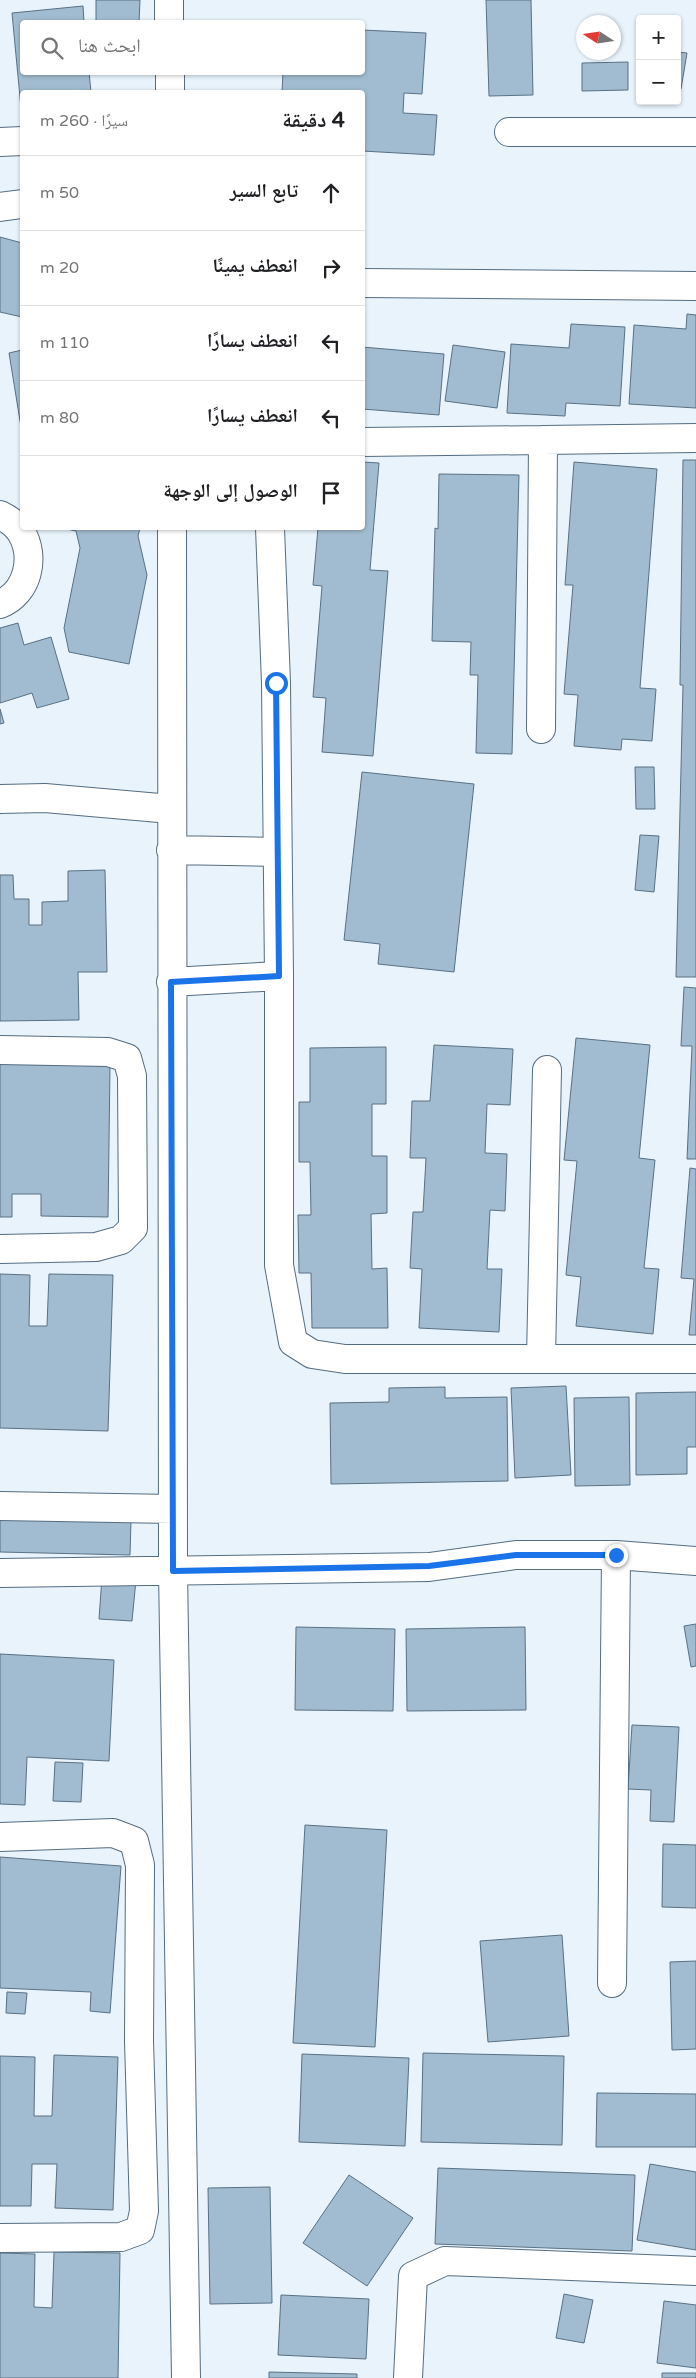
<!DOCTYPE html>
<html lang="ar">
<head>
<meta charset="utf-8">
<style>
	:root { --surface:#fff; --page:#f6f6f6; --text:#202124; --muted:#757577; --line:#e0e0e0 }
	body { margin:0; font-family:"Varela Round","Noto Naskh Arabic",sans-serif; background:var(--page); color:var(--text); direction:rtl }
	.controls { position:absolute; right:15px; top:15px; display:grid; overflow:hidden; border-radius:5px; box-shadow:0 1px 4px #0004 }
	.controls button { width:45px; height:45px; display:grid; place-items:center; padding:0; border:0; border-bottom:1px solid var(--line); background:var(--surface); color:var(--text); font:25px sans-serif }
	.compass { position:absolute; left:576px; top:15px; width:45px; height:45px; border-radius:50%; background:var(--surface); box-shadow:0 1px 4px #0004; rotate:282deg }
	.stop { position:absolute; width:15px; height:15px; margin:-11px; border:4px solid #1a73e8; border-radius:50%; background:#fff }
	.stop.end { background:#1a73e8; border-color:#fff; box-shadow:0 1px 5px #0008 }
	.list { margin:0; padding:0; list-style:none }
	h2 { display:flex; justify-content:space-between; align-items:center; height:65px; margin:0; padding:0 20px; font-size:21px }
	h2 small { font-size:16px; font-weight:400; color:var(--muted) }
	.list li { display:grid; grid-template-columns:32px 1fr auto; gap:15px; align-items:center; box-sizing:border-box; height:75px; padding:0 20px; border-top:1px solid var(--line) }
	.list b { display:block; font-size:19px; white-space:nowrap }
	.list em { font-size:16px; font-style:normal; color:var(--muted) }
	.icon { flex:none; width:28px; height:28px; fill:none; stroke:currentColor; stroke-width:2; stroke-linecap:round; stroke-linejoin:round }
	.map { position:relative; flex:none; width:696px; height:2378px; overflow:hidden; direction:ltr }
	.search { position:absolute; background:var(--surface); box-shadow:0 1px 4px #0004; left:20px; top:20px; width:345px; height:55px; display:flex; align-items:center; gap:12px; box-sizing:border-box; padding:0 18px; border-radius:5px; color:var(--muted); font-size:19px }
	.panel { position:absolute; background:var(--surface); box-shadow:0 1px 4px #0004; left:20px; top:90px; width:345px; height:440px; border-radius:5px; direction:rtl }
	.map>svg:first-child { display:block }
	.building { fill:#a1bbd0; stroke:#597184 }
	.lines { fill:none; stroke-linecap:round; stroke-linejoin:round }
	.minor-casing { stroke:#556d80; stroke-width:30 }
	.minor { stroke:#fff; stroke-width:28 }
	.route { stroke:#1a73e8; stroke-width:6 }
</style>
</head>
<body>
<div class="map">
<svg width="696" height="2378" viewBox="0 0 696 2378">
	<rect width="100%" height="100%" fill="#e8f3fc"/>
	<path class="building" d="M96 0H140L139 22H96Z
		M486 0H531L533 95 489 96Z
		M83 6 84 22H22V72H89L91 92H22L21 108 12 13Z
		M362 30 426 33 422 94 404 93 403 113 437 115 434 155 362 151V92H282L283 72H362Z
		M677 52 687 53 681 89 677 88Z
		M628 62V90L582 91V63Z
		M0 237 22 243V317L0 312Z
		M687 314 696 315V408L629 404 634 325 686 329Z
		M571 324 625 327 620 406 566 403 565 416 507 413 511 344 569 348Z
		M453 345 505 352 497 408 445 401Z
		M362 347 444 354 439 415 362 409Z
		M22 350V433L9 353Z
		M683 460H696V977H676L683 685H680Z
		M362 462 379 463 370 570 388 571 373 756 322 752 326 698 313 697 322 586 313 585 318 528H362Z
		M574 462 657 469 640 688 656 689 652 741 622 739 621 750 574 746 578 695 564 694 573 585H565Z
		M439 474 519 475 512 754 476 753 478 675H470L471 642 432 641 435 528 438 529Z
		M62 528H140L138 536 147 575 129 664 69 652 64 628 80 548 76 531Z
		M18 623 24 645 51 637 69 699 37 708 32 693 0 703V628Z
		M0 709 4 723 0 724Z
		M635 767H654L655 809H636Z
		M362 772 474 784 454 972 378 964 380 944 344 940Z
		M640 835 659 836 654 892 635 890Z
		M105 870 107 972H78L79 1020 0 1021V875H13L14 899H29V925H42V902L68 901V871Z
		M684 987 696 988V1159H687L692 1046H681Z
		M576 1038 650 1045 639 1158 655 1160 644 1268 659 1269 653 1334 576 1326 581 1277 566 1275 577 1161 564 1160Z
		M434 1045 513 1049 510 1105 487 1104 485 1153 507 1154 505 1211 490 1210 487 1269H502L499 1332 419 1328 422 1269 410 1268 413 1212H423L426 1158H410L412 1101H430Z
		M386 1047V1104H372V1156H387V1213L371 1214 372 1269 387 1268 388 1328H312L311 1273H299L298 1215H311L310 1162H299V1102H310V1048Z
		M0 1064 110 1066 108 1217 41 1216V1194H12V1217H0Z
		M690 1168 696 1169V1335H689L694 1279 681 1278Z
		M0 1274 30 1275 29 1326H47L49 1274 113 1275 108 1431 0 1428Z
		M566 1386 571 1475 515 1478 511 1388Z
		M445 1387V1398L507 1397 508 1481 331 1484 330 1403 389 1402V1388Z
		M696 1392V1447H687V1474L636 1475V1393Z
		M629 1397 630 1485 575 1486 574 1398Z
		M0 1519 131 1521 130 1555 0 1552Z
		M102 1577 136 1580 132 1621 99 1619Z
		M696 1624V1666L691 1667 684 1626Z
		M296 1627 395 1629 393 1711 295 1710Z
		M525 1627 526 1710 407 1711 406 1629Z
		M0 1654 114 1660 109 1761 27 1757 25 1805 0 1804Z
		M632 1725 679 1727 674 1822 650 1821 651 1790 628 1789Z
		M55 1762 83 1763 81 1802 53 1801Z
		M305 1825 387 1830 375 2047 293 2043Z
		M663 1844 696 1845V1908L662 1907Z
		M0 1857 121 1866 110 2013 90 2011 91 1992 0 1988Z
		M562 1935 569 2036 488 2042 480 1941Z
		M696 1961V2049L672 2050 670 1962Z
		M7 1992 27 1993 25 2014 6 2013Z
		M423 2053 564 2056 562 2145 421 2142Z
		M302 2054 409 2058 405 2146 299 2142Z
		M54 2055 118 2057 113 2210 55 2208 57 2164H32L31 2206H0V2056L35 2057 34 2116H52Z
		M597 2093 696 2094V2147H596Z
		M650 2164 696 2172V2250L637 2240Z
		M438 2168 635 2175 632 2251 435 2244Z
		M349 2175 413 2218 367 2286 303 2243Z
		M270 2187 272 2303 210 2304 208 2188Z
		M54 2252 120 2253 118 2378H0V2253L35 2254 34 2307 52 2308Z
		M564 2294 593 2300 584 2343 556 2338Z
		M281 2295 369 2299 366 2359 278 2355Z
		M664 2301 696 2305V2368L657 2363Z
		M269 2372 357 2374V2378H269Z
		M662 2373H696V2378H662Z"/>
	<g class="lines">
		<g class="minor-casing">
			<path id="minor" d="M169 0V22
				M170 72V92
				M509 132H696
				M0 142 22 141
				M0 207 22 204
				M362 283 696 286
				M362 442 543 440
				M0 515C8 519 16 524 21 532 36 557 28 593 0 604
				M172 528 173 1571 186 2378
				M270 528 276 683 279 976V1265L293 1342 312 1354 345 1359H696
				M541 729 543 440 696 438
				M0 799 45 798 171 809
				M171 850 277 852
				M171 982 279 976
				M0 1050 108 1052 127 1058 132 1076 133 1228 121 1240 96 1247 0 1249
				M541 1358 547 1070
				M0 1506 173 1509
				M0 1573 429 1567 516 1555H616L696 1561
				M0 1837 113 1833 134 1841 140 1865 139 2041 144 2211 140 2230 121 2237 0 2238
				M612 1983 616 1555
				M408 2378 413 2276 445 2261 696 2271"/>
		</g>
		<use href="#minor" class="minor"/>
	</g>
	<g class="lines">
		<path class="route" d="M276 683 279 976 171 982 173 1571 429 1566 516 1555H616"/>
	</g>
</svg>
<div class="controls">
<button>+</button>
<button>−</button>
</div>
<svg class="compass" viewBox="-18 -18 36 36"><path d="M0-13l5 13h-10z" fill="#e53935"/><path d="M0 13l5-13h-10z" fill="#757577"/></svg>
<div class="stop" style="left:276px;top:683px"></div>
<div class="stop end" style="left:616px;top:1555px"></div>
<div class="search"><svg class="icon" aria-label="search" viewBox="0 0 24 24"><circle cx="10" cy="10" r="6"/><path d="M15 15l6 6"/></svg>ابحث هنا</div>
<section class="panel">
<h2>4 دقيقة<small>سيرًا · 260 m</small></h2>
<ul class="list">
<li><svg class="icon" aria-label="ahead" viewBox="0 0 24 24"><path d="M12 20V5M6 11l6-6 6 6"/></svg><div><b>تابع السير</b></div><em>50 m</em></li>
<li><svg class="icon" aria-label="right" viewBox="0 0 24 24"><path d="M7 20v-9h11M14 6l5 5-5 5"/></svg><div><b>انعطف يمينًا</b></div><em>20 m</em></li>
<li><svg class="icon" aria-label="left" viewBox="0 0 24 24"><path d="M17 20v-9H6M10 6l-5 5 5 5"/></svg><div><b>انعطف يسارًا</b></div><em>110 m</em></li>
<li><svg class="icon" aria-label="left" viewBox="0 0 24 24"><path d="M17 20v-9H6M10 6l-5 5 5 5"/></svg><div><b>انعطف يسارًا</b></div><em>80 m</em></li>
<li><svg class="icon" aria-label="arrive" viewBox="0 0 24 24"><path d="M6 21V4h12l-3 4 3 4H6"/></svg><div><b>الوصول إلى الوجهة</b></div></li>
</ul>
</section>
</div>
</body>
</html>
